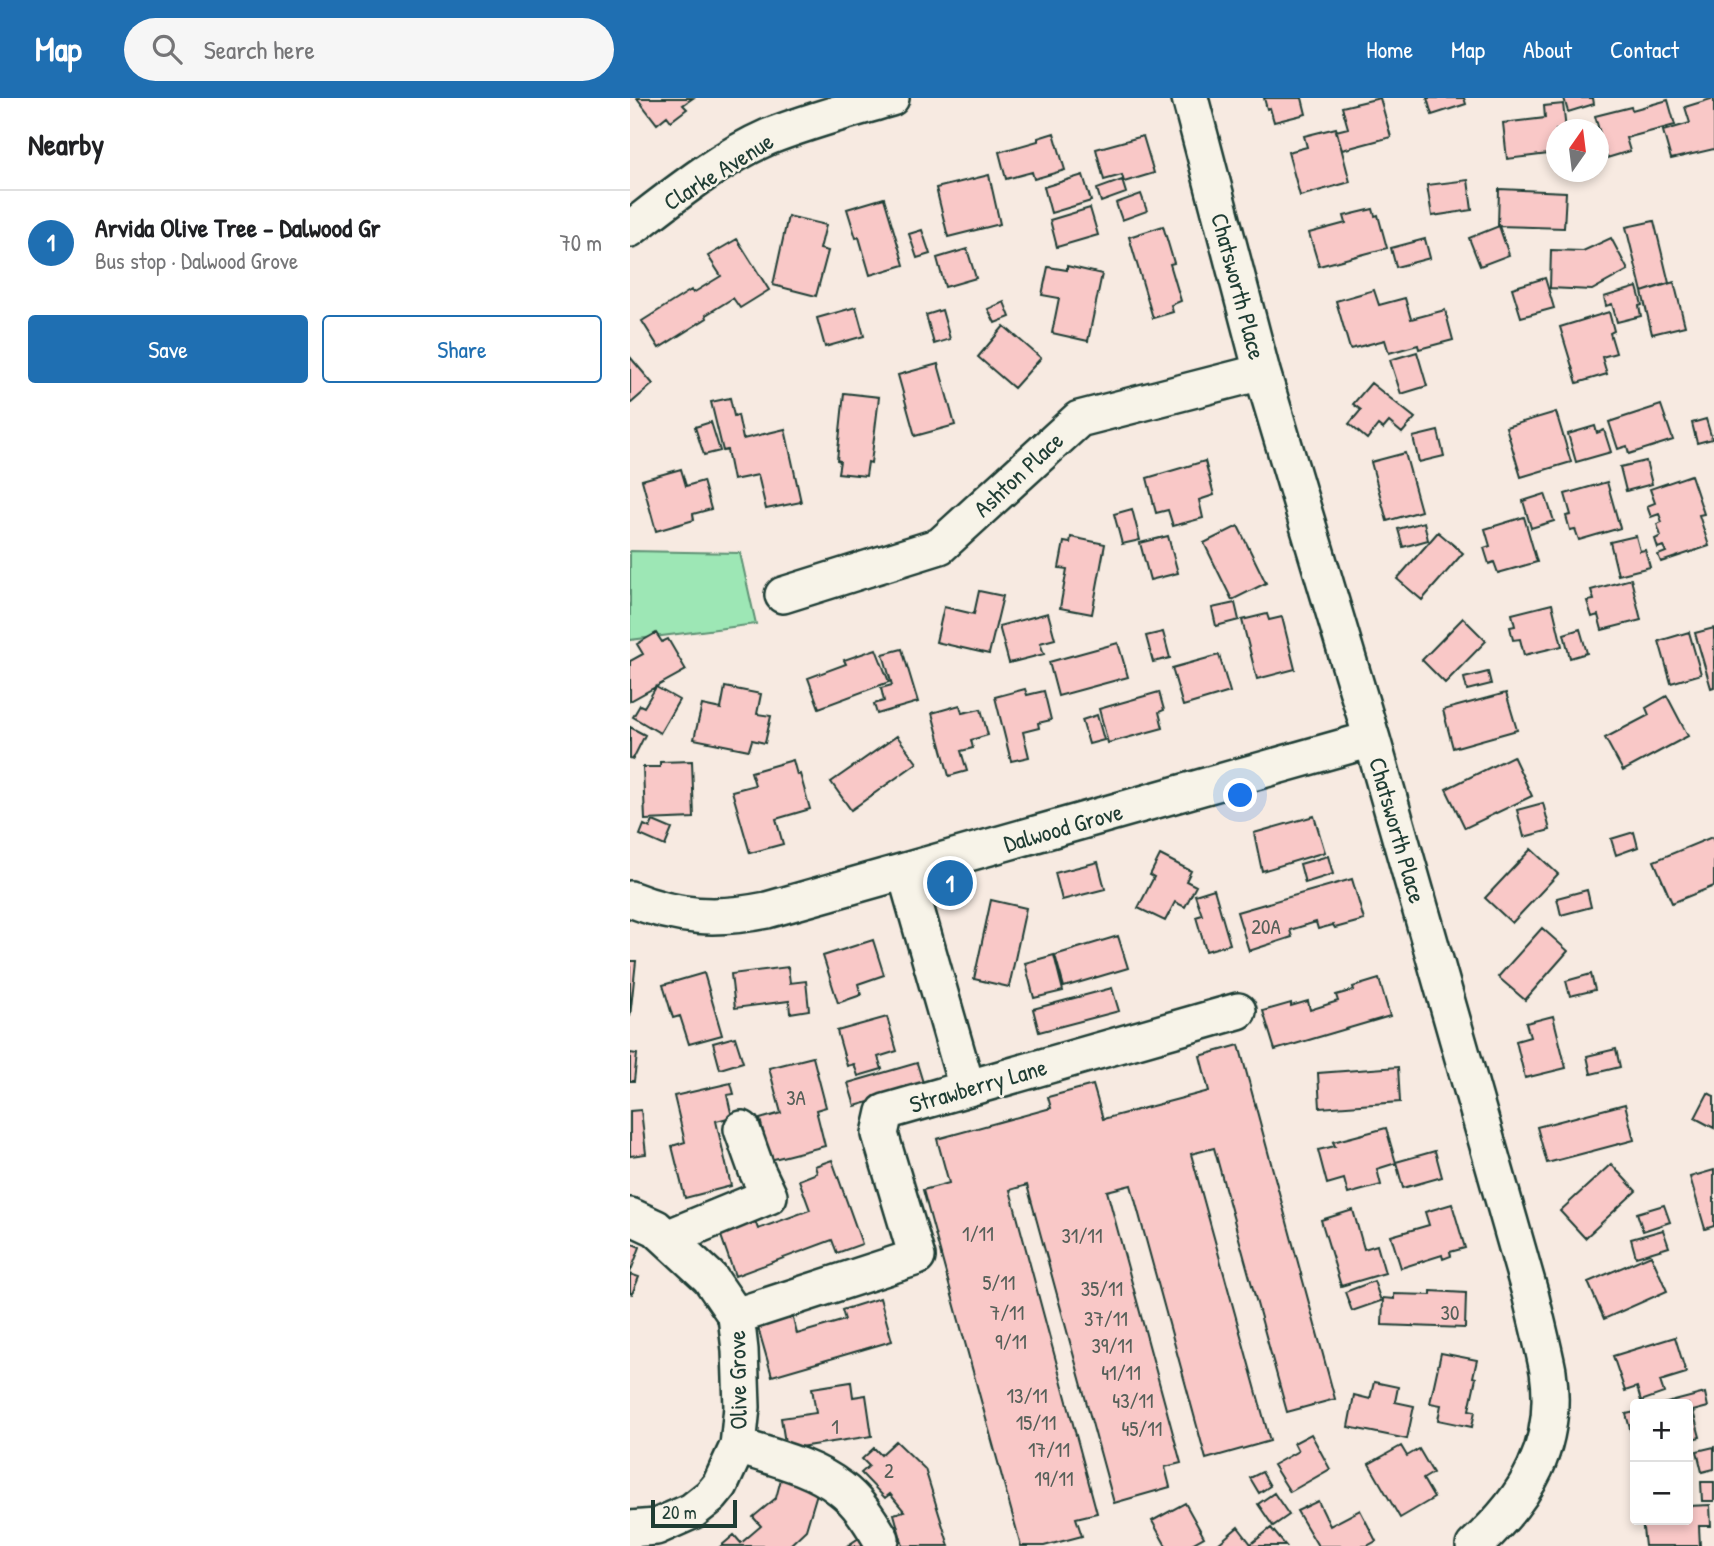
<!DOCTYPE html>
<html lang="en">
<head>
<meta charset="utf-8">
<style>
	:root { --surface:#fff; --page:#f6f6f6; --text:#202124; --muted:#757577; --line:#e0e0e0; --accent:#1f6fb2 }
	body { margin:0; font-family:"Patrick Hand",sans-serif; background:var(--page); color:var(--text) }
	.controls { position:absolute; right:21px; bottom:21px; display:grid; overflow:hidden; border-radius:7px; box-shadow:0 4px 10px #0003 }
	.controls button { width:63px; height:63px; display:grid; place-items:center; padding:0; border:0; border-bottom:2px solid var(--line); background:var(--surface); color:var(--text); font:35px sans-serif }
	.compass { position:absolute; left:916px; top:21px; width:63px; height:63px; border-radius:50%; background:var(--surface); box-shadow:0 4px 10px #0003; rotate:14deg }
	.scale { position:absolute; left:21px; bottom:18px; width:86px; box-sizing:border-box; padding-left:7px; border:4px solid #1f3d34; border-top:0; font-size:19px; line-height:24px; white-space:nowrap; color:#1f3d34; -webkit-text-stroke:5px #f7f3e8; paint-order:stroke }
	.you { position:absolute; left:611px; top:698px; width:24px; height:24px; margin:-18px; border:5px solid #fff; border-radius:50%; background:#1a73e8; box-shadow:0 0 0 10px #1a73e833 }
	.badge { display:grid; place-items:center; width:46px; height:46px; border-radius:50%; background:var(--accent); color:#fff; font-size:23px; font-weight:700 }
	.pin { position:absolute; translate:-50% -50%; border:4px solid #fff; box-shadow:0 2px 7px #0006 }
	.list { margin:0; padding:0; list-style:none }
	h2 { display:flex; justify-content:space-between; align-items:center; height:91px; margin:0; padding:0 28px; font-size:30px }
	h2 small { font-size:23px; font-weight:400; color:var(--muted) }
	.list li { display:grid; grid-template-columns:46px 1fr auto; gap:21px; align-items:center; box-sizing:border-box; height:105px; padding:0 28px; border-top:2px solid var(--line) }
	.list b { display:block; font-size:26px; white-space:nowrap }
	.list p { margin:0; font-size:23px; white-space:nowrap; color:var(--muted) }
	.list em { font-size:23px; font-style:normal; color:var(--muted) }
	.actions { display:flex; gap:14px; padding:21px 28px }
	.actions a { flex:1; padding:16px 0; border:2px solid var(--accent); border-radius:7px; text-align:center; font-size:24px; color:var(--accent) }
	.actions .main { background:var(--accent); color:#fff }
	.icon { flex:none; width:38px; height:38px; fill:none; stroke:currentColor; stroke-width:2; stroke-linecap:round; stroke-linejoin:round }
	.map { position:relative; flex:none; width:1084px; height:1448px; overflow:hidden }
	header { display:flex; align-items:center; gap:42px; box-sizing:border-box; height:98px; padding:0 35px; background:var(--accent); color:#fff }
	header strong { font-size:33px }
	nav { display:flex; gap:38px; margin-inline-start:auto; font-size:24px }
	.search { width:490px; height:63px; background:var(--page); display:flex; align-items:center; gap:18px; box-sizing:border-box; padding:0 24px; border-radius:38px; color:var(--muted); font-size:26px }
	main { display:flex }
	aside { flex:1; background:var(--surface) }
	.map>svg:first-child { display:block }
	.green { fill:#9de7b5; stroke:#5e9274; stroke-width:2 }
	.building { fill:#f9c8c7; stroke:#1f3d34; stroke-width:2 }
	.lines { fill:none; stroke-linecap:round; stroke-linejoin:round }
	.minor-casing { stroke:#1f3d34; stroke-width:40 }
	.minor { stroke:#f7f3e8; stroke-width:35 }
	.labels { text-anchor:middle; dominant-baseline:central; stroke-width:5; stroke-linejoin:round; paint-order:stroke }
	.number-label { font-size:21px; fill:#566059 }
	.street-label { font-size:24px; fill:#1f3d34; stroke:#f7f3e8 }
</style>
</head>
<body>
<header>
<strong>Map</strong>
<div class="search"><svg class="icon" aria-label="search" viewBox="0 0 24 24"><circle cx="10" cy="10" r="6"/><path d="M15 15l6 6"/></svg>Search here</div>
<nav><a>Home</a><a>Map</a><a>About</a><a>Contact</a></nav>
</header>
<main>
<aside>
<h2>Nearby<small></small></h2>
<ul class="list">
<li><span class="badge">1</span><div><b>Arvida Olive Tree - Dalwood Gr</b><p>Bus stop · Dalwood Grove</p></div><em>70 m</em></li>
</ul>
<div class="actions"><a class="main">Save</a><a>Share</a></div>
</aside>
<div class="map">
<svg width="1084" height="1448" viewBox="0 0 1084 1448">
	<rect width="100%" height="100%" fill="#f7eae1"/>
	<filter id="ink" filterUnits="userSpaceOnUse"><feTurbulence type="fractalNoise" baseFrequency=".0143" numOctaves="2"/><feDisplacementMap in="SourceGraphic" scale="14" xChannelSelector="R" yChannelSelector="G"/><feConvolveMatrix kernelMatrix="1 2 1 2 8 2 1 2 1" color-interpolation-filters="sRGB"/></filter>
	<g filter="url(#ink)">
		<path class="green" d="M0 453 110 455 126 526 0 542Z"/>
		<path class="building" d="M7 0H63L53 7 57 11 41 23 37 18 27 26Z
			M634 0H672L676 16 644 24 640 10 637 11Z
			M750 0 761 39 712 52 706 33 718 30 712 9Z
			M797 0H834L836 6 802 17Z
			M934 0H963L964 6 938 14Z
			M1084 0V51L1041 61 1033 33 1060 25 1055 9Z
			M1038 2 1045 27 996 40 1000 53 977 60 965 18 1001 9 1002 12Z
			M933 6 936 32H926V55L877 61 873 25 915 20 914 8Z
			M706 30 720 84 670 98 658 54 677 49 674 38Z
			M424 35 435 72 404 81 402 74 376 81 369 54 408 43V40Z
			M513 38 524 75 494 84 492 77 474 82 466 51Z
			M359 77 370 126 318 139 306 90Z
			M453 77 461 103 421 115 414 89Z
			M492 82 496 95 471 104 467 91Z
			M838 82 842 112 802 118 797 87Z
			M869 91 936 94 934 130 868 128Z
			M511 96 517 113 492 122 486 105Z
			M254 100 274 167 240 177 229 139 226 140 217 111Z
			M460 110 468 137 427 149 420 122Z
			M743 111 745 118 748 117 757 150 689 168 679 135 716 125 714 118Z
			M158 118 196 127 190 151 198 153 186 198 143 187Z
			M1024 123 1039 185 1012 194 996 129Z
			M533 128 544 165 540 166 551 203 541 207 543 214 523 220 499 139Z
			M869 128 879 157 850 168 839 140Z
			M292 132 300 156 287 160 279 136Z
			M981 140 998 172 962 192 920 190 921 152 953 153Z
			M107 141 139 192 110 210 103 200 76 217 77 220 29 250 12 223 61 192 63 195 91 178 78 158Z
			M795 141 800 160 766 169 761 150Z
			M337 151 346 180 315 189 307 160Z
			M437 168 472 176 458 243 422 235 429 200 412 197 418 169 437 172Z
			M915 180 924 210 891 219 882 190Z
			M1044 184 1055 228 1022 236 1012 194Z
			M1007 189 1012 207 1009 208 1011 218 987 224 982 206 976 208 974 199Z
			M744 192 749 207 775 200 781 221 815 212 823 242 789 251 788 247 759 255 755 242 720 251 706 203Z
			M374 204 380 219 365 225 358 211Z
			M226 209 234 238 195 249 187 220Z
			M312 212 320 241 304 246 296 217Z
			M979 214 984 233 980 235 986 255 972 259 977 276 947 285 930 229Z
			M374 228 411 260 384 290 348 259Z
			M787 254 797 288 771 296 760 262Z
			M0 259 23 286 0 306Z
			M308 266 325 327 285 338 268 277Z
			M741 285 785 320 772 335 759 324 753 331 748 327 737 341 719 326 731 312 723 306Z
			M214 295 249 299 241 365 238 364 236 378 208 375 210 363 207 362Z
			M100 300 104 318 108 317 113 341 155 331 171 404 136 411 128 377 103 382 97 352 93 353 81 304Z
			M1031 307 1043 342 999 356 997 348 988 351 979 324Z
			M926 314 941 364 891 379 876 329Z
			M1076 321 1082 341 1067 345 1062 325Z
			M81 324 90 353 74 357 65 329Z
			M965 328 967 335 974 332 981 354 946 364 938 336Z
			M808 333 814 358 789 364 783 339Z
			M775 355 791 413 757 423 741 364Z
			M575 363 584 397 569 402 573 420 543 428 538 412 526 415 517 380Z
			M1016 363 1022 386 996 393 990 369Z
			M51 371 56 388 73 383 81 411 63 416 64 422 26 433 12 382Z
			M1061 377 1074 416 1069 417 1079 448 1031 464 1028 457 1036 454 1033 448 1028 450 1025 441 1031 438 1027 426 1032 424 1029 416 1021 419 1017 408 1025 405 1020 391Z
			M977 384 990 430 949 442 945 431 940 432 936 418 941 417 935 396Z
			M915 396 924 423 901 430 893 403Z
			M502 411 510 442 492 446 484 416Z
			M894 419 907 464 868 475 864 464 859 466 854 450 860 448 855 431Z
			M794 424 798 442 773 449 768 431Z
			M608 428 636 485 602 502 574 445Z
			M808 434 833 455 792 502 767 481Z
			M538 438 548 475 520 482 510 445Z
			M1006 438 1010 453 1015 452 1020 469 988 477 980 444Z
			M441 439 475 446 462 516 430 510 437 471 429 470 434 444 440 445Z
			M1001 481 1011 522 972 532 968 517 962 519 957 503 964 502 961 492Z
			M349 493 373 498 359 556 306 544 314 509 344 516Z
			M605 505 609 522 586 528 582 510Z
			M922 506 932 548 894 557 890 541 883 542 880 529 885 528 882 516Z
			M418 515 425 541 410 545 414 556 379 565 369 528Z
			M637 516 639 522 652 519 665 571 627 581 612 522Z
			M833 520 856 543 815 585 792 562Z
			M1084 530V589L1081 590 1065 535Z
			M950 531 957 555 940 560 934 536Z
			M533 534 540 560 523 564 516 538Z
			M1059 534 1071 576 1041 585 1029 543Z
			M26 535 32 544 38 541 56 572 0 603V563L13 556 7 546Z
			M488 545 498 579 428 598 419 564Z
			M246 551 259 584 189 610 178 580 216 566 214 562Z
			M272 551 288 604 247 616 244 606 254 603 251 590 262 587 253 556Z
			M589 557 600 594 553 608 542 570Z
			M858 574 861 586 837 592 834 580Z
			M26 589 49 602 30 635 3 619 10 607 14 609Z
			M95 589 131 596 127 616 141 618 135 645 122 642 119 652 64 641 72 607 91 611Z
			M395 591 397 597 414 593 421 622 408 625 409 630 393 634 399 659 381 663 365 599Z
			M529 594 534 612 529 614 533 630 478 645 469 611Z
			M876 595 887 632 823 650 813 612Z
			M1037 598 1058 638 993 673 975 640 1019 617 1016 610Z
			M330 607 332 615 351 611 358 637 341 642 343 650 331 653 337 673 319 678 302 615Z
			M467 617 474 642 459 646 452 622Z
			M0 629 15 637 3 661 0 660Z
			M267 638 287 665 221 712 201 684Z
			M883 658 902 698 835 730 816 691Z
			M163 662 167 677 170 676 180 711 146 721 153 746 120 755 102 693 125 687 121 674Z
			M62 663 64 720 15 722 13 669H30V664Z
			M913 705 920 732 894 739 887 712Z
			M684 718 695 754 632 773 624 735Z
			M23 723 42 731 35 748 10 737 14 727 20 730Z
			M1004 734 1008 749 986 757 981 741Z
			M1082 739 1084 744V788L1042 805 1024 763Z
			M901 751 928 776 882 825 855 800Z
			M530 757 561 773 556 783 566 788 555 809 545 804 535 823 508 810 524 779 520 777Z
			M698 758 703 776 675 785 670 766Z
			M468 764 475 791 432 802 425 775Z
			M722 781 734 822 705 830 703 827 688 831 686 824 660 832 662 839 619 853 607 814Z
			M584 791 600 846 576 853 566 819 572 817 565 797Z
			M957 792 961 809 931 817 927 800Z
			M361 802 396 810 379 889 344 881Z
			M912 830 938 853 895 902 868 879Z
			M488 838 498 870 434 889 425 857Z
			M243 842 254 877 228 886 231 897 208 905 193 858Z
			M424 857 433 893 404 900 395 865Z
			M0 863H6L0 919Z
			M158 869 160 885 176 883 179 912 160 915 159 903 105 910 101 876Z
			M74 875 92 937 59 946 50 918 43 920 33 887Z
			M961 876 965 892 940 898 936 883Z
			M749 881 760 918 645 952 633 913 661 905V908L678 903 680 912 708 903 706 897 724 892 723 889Z
			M482 890 489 913 409 934 403 911Z
			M923 918 936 970 895 980 886 943 900 939 896 925Z
			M257 919 267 953 248 959 252 971 228 978 224 966 217 968 207 933Z
			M105 939 113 964 90 971 83 945Z
			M609 947 705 1301 657 1314 584 1050 561 1056 640 1343 576 1361 501 1087 477 1093 551 1365 535 1369 540 1389 484 1405 397 1087 380 1092 467 1415 446 1420 452 1438 414 1448H391L293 1092 319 1085 307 1041 421 1010 418 999 463 987 473 1021 579 993 570 958Z
			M986 951 990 969 961 976 957 958Z
			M0 955 7 956 4 983H0Z
			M183 959 196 1009 186 1012 195 1048 140 1062 130 1021 151 1015 139 970Z
			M287 965 294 988 225 1008 218 985Z
			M768 969 770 1004 690 1010 688 975Z
			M101 985 104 996 97 997 102 1019 86 1023 101 1088 55 1100 42 1048 55 1044 44 998Z
			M1078 995 1084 998V1030L1065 1020Z
			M995 1006 1004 1042 917 1065 907 1029Z
			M11 1012 16 1056 0 1058V1013Z
			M756 1030 766 1065 747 1071 751 1087 718 1096 714 1081 697 1086 688 1052 705 1048 703 1044Z
			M805 1053 812 1079 773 1090 766 1064Z
			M202 1062 232 1146 207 1155 202 1142 105 1178 89 1132 124 1120 128 1131 180 1112 169 1082 187 1075 185 1068Z
			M981 1066 1006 1093 955 1140 930 1113Z
			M1084 1072V1128L1075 1131 1060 1079Z
			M822 1106 835 1150 820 1154 821 1158 813 1161 812 1157 771 1170 761 1138 799 1127 795 1114Z
			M1034 1107 1040 1124 1013 1133 1007 1115Z
			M723 1112 734 1151 747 1147 755 1175 711 1188 691 1122Z
			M1033 1132 1039 1149 1006 1159 1001 1141Z
			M0 1145 10 1149 0 1175Z
			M1021 1157 1037 1193 974 1221 958 1184Z
			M0 1176 9 1179 2 1196 0 1195Z
			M744 1183 751 1203 722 1213 715 1194Z
			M801 1193 836 1195 835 1230 752 1227 753 1200 764 1201V1196L801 1197Z
			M250 1200 262 1243 142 1278 127 1226 162 1216 167 1236 215 1222 212 1212Z
			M1045 1239 1056 1275 1030 1283 1034 1295 1011 1303 1007 1289 995 1293 983 1258Z
			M811 1255 847 1262 843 1279 846 1280 839 1312 845 1313 842 1329 808 1322 811 1307 800 1305Z
			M221 1284 223 1299 236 1297 242 1338 156 1351 151 1320 186 1315 182 1290Z
			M744 1284 768 1289 765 1304 784 1308 777 1341 718 1329 724 1297 740 1301Z
			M1075 1295 1078 1309 1063 1313 1070 1339 1058 1342V1306H1033Z
			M1005 1314V1349L996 1316Z
			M681 1336 700 1371 660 1394 643 1367 668 1353 664 1345Z
			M266 1343 295 1371 319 1448H273L264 1416 274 1413 260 1396 255 1400 231 1375 239 1368 232 1361 244 1350 251 1357Z
			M771 1348 777 1358 789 1351 803 1375 793 1381 804 1400 770 1420 739 1366Z
			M1084 1349V1371L1072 1374 1067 1353Z
			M632 1374 640 1388 629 1395 620 1380Z
			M151 1381 188 1392 176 1432 159 1448H91L104 1437 111 1445 131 1428 123 1419 146 1400Z
			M1071 1384H1084V1403H1072Z
			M644 1395 659 1417 643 1428 628 1406Z
			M688 1403 700 1428 730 1412 746 1443 737 1448H688L667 1413Z
			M555 1405 574 1439 558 1448H536L522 1423Z
			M1080 1407 1081 1428H1069L1070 1448H1015L1012 1422H1058V1408Z
			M608 1429 621 1446 641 1430 656 1448H589L588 1446Z
			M229 1440 234 1448H217Z"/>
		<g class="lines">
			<g class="minor-casing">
				<path id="minor" d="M560 0 632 274 742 641 900 1195C906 1221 913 1247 918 1273 929 1347 897 1400 844 1448
					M0 131C43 98 88 61 138 39 178 23 220 12 261 0
					M153 497 310 448 449 321 632 274
					M275 773 337 990
					M0 801C48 820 87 822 137 812L742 641
					M0 1118 26 1130 80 1180 106 1218 110 1252 112 1309 108 1348 90 1387 81 1398 62 1413 26 1429 0 1431
					M37 1140 139 1098 127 1073 112 1031
					M106 1218 287 1159 250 1036 255 1014 608 913
					M108 1348C141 1359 182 1368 210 1390 228 1403 240 1423 251 1441"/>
			</g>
			<use href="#minor" class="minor"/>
		</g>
	</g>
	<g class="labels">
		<g class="number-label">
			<text x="636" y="828">20A</text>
			<text x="166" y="999">3A</text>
			<text x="348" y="1135">1/11</text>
			<text x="452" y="1137">31/11</text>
			<text x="369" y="1184">5/11</text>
			<text x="472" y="1190">35/11</text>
			<text x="377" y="1214">7/11</text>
			<text x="820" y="1214">30</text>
			<text x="476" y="1220">37/11</text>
			<text x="381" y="1243">9/11</text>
			<text x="482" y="1247">39/11</text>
			<text x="491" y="1274">41/11</text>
			<text x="397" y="1297">13/11</text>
			<text x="503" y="1302">43/11</text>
			<text x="406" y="1324">15/11</text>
			<text x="205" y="1328">1</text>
			<text x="512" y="1330">45/11</text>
			<text x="419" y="1351">17/11</text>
			<text x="259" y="1372">2</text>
			<text x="424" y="1380">19/11</text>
		</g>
		<g class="street-label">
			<text transform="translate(88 73) rotate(-32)">Clarke Avenue</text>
			<text transform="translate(609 188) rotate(75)">Chatsworth Place</text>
			<text transform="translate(388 376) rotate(-43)">Ashton Place</text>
			<text transform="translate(433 729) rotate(-16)">Dalwood Grove</text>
			<text transform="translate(768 732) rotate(74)">Chatsworth Place</text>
			<text transform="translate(348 987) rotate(-16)">Strawberry Lane</text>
			<text transform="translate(107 1282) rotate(-91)">Olive Grove</text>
		</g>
	</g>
</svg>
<div class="controls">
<button>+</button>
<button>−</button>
</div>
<svg class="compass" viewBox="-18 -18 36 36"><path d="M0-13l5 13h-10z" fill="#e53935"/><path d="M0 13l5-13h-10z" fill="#757577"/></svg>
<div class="scale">20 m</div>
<div class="you"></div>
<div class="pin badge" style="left:320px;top:785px">1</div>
</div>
</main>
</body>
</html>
